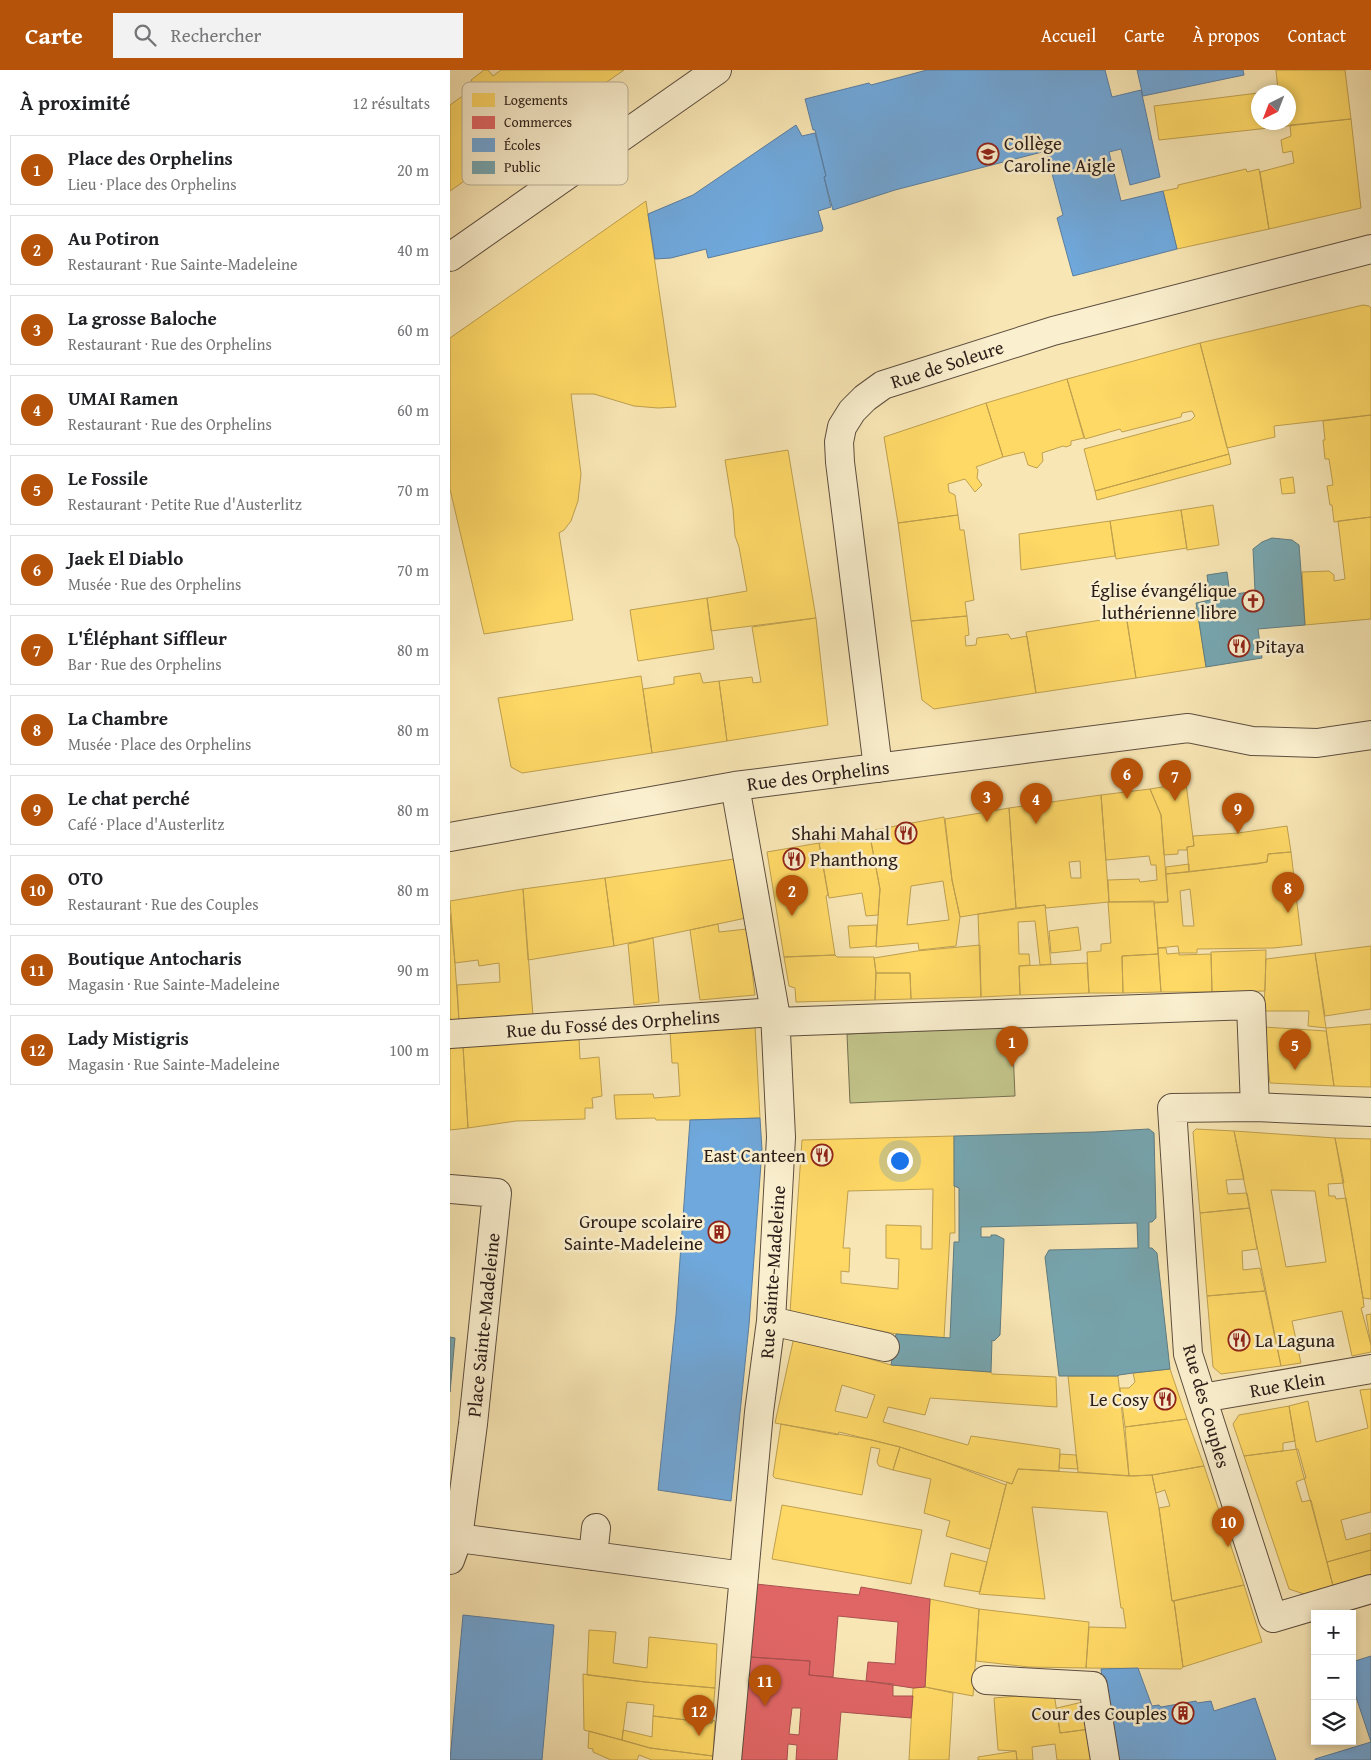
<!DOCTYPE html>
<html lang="fr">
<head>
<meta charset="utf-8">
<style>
	:root { --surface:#fff; --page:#f2f2f2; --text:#202124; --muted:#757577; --line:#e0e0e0; --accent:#b45309 }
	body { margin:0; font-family:"Gentium Book Plus",serif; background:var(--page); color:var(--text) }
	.controls { position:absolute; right:15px; bottom:15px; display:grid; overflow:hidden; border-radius:0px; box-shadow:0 2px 8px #0003 }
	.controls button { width:45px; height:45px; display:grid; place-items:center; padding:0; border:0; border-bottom:1px solid var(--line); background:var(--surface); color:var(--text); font:25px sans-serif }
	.compass { position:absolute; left:801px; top:15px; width:45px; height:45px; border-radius:50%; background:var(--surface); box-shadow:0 2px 8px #0003; rotate:222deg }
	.you { position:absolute; left:449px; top:1090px; width:18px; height:18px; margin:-12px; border:4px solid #fff; border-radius:50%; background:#1a73e8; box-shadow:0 0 0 8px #1a73e833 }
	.badge { display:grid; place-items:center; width:32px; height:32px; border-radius:50%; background:var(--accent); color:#fff; font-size:16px; font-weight:700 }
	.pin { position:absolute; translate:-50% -41px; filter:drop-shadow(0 1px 2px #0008) }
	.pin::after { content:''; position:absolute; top:26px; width:18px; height:15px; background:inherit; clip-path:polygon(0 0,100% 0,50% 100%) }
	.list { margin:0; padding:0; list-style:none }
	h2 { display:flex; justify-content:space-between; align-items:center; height:65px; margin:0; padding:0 20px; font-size:21px }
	h2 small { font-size:16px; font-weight:400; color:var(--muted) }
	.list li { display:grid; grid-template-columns:32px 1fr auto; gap:15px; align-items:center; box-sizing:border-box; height:70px; margin:0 10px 10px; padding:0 10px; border:1px solid var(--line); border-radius:0px }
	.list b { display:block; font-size:19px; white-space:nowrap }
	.list p { margin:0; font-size:16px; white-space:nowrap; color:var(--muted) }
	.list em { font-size:16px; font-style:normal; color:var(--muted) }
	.icon { flex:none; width:28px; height:28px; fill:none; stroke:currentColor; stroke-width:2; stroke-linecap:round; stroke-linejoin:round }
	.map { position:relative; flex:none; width:921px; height:1690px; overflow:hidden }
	header { display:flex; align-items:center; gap:30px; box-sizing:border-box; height:70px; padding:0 25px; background:var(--accent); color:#fff }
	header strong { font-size:24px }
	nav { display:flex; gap:28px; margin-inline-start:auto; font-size:18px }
	.search { width:350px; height:45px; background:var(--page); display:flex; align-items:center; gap:12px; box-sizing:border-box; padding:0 18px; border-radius:0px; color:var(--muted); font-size:19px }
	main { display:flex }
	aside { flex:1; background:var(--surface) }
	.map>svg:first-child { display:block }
	.green { fill:#c2c48a; stroke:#767051 }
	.homes { fill:#ffd966; stroke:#bfa04f; fill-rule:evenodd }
	.shops { fill:#e06666; stroke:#a9504f; fill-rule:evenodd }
	.schools { fill:#6fa8dc; stroke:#5a7ea1 }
	.public { fill:#76a5af; stroke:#5f7c82 }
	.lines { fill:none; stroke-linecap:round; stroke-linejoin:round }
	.minor-casing { stroke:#5d4e3f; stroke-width:30 }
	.minor { stroke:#faefce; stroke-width:28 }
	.labels { text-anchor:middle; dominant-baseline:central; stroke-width:5; stroke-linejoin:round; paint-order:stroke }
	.poi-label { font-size:19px; fill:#291c18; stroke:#faefce; text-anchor:end }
	.street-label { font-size:19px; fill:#291c18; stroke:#faefce }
	.key { fill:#faefce; stroke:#bbb097; stroke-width:1 }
	.key-label { font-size:14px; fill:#291c18 }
</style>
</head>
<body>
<header>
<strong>Carte</strong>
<div class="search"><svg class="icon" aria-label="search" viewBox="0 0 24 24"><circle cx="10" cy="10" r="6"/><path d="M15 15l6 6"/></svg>Rechercher</div>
<nav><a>Accueil</a><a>Carte</a><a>À propos</a><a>Contact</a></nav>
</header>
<main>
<aside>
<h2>À proximité<small>12 résultats</small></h2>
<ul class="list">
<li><span class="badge">1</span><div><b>Place des Orphelins</b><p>Lieu · Place des Orphelins</p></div><em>20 m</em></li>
<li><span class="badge">2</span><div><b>Au Potiron</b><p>Restaurant · Rue Sainte-Madeleine</p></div><em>40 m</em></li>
<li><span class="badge">3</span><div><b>La grosse Baloche</b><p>Restaurant · Rue des Orphelins</p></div><em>60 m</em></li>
<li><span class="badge">4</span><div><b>UMAI Ramen</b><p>Restaurant · Rue des Orphelins</p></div><em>60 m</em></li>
<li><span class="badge">5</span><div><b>Le Fossile</b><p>Restaurant · Petite Rue d'Austerlitz</p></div><em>70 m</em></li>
<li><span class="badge">6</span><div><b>Jaek El Diablo</b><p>Musée · Rue des Orphelins</p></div><em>70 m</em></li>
<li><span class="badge">7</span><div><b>L'Éléphant Siffleur</b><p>Bar · Rue des Orphelins</p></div><em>80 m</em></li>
<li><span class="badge">8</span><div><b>La Chambre</b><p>Musée · Place des Orphelins</p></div><em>80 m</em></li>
<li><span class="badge">9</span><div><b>Le chat perché</b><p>Café · Place d'Austerlitz</p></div><em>80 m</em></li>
<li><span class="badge">10</span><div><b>OTO</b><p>Restaurant · Rue des Couples</p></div><em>80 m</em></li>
<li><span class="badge">11</span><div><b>Boutique Antocharis</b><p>Magasin · Rue Sainte-Madeleine</p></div><em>90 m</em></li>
<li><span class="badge">12</span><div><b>Lady Mistigris</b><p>Magasin · Rue Sainte-Madeleine</p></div><em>100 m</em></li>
</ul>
</aside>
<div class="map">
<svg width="921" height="1690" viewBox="0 0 921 1690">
	<rect width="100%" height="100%" fill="#f8e6b4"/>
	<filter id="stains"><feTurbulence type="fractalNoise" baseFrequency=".004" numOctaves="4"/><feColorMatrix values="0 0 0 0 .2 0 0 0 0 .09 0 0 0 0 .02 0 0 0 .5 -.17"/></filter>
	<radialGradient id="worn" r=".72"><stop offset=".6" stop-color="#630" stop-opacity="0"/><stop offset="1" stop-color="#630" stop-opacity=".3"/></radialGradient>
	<path class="green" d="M562 957 565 1026 400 1033 397 964Z"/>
	<path class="homes" d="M34 0H38L43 6 51 0H174L0 121V35L25 17 21 10Z
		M826 0H895L901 49 709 70 704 36 808 23V52H838V22H813L828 21Z
		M901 49 911 138 819 159 810 102 844 93 842 81 833 83 831 70 841 66 840 55Z
		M796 99 797 102 809 99 819 159 727 179 713 121 728 118V115Z
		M196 131 226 337 208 338 184 336 144 324H121L131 404 128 431 121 451 114 460 109 463 123 550 34 564 0 419V268Z
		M913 235 919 236 921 238V345L824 356 825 367 777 378 750 273Z
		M750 273 779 384 645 421 634 379 741 350 745 346 742 341 732 343 731 347 672 362 670 359 635 369 617 309Z
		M617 309 634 368 621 371V375L616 377 613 376 592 383 593 391 587 398 578 395 574 382 553 387 536 333Z
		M536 333 553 387 526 397 528 400 527 408 532 415 525 422 515 409 498 414 499 422 505 425 508 445 448 453 434 367Z
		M921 345V447L884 452 882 435H880L877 416 883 415 879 389H875L873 370H875L873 351Z
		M338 380 366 548 261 561 257 528 297 521 289 477 285 466 283 439 275 390Z
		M779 384 781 394 647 430 645 421Z
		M843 407 845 423 832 424 830 409Z
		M763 435 769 475 737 480 731 440Z
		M731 440 737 478 666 489 660 451Z
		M508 445 510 460H514L524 530 515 532 517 546 461 551 448 453Z
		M921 447V549L855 555 852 502 879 501 884 505V511L895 509 888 451Z
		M660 451 665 486 571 500 569 464Z
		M257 528 264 579 188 591 180 540Z
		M747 538 756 597 686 608 677 550Z
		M517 546 519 565 515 566 516 576 526 575 527 568 558 564 561 569 577 566 586 623 484 639 472 630 461 551Z
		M676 546 686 608 586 623 576 562Z
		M366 548 378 655 277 671 269 611 302 607 303 613 311 612 302 557Z
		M250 603 253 613 269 611 277 671 202 683 193 619 224 614V607Z
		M191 606 202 683 72 703 61 697 48 628Z
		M736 713 744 776 737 777V780H728V784L714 785 711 745 700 719Z
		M700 719 711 745 718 832H659L658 810 689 809 690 812 707 810 706 795H701L699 786 656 790 651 725Z
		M651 725 659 832 596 838 595 835 566 838 559 738ZM630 791 631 808H621L619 792Z
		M559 738 566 838 510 847 502 810 495 749Z
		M494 747 502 810 510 847 506 876 469 880 468 873 426 877 430 819 419 761ZM493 811 499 850 457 855 461 816Z
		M837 756 841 782 818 784 817 792 739 802 737 777 744 776 743 766 788 763Z
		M419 761 430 819 428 845 416 846 412 823 379 828 369 773Z
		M369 773 378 825 376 826 385 885 334 887 317 782Z
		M841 782 852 875 823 878 747 879V883H729L728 876 708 878 704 833 718 832 716 804 807 794 817 792 818 784ZM740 819 744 856H733L730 821Z
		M284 789 296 848 164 876 155 808Z
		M739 794V802L716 804V797Z
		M155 808 164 876 78 890 73 819Z
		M73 819 83 946 9 951 7 915 50 912 49 893 29 896 28 890 5 893 0 831Z
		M704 831 708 884 672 886 673 923H639L637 882 651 881V874L661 873 658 832Z
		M595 835 601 894 590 895 585 851 568 852 569 884H579L580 895 569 896 570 925 531 927 528 844Z
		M0 843 5 893 9 951 0 952Z
		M268 854 269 862 297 859 305 925 250 930 240 860Z
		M427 855 426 876 400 878 398 856Z
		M628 857 631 880 601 883 599 861Z
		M203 868 209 932 184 935 178 874Z
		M530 875 531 927 461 929 460 903H426L424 888 467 881Z
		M921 876V939L875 946 865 883Z
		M708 878H716L717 884 729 883V885L761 884 762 922H711Z
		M816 880 815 921 762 922 761 882Z
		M865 883 876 958 858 956 859 941H814L816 889Z
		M708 884 711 922 673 923 672 886Z
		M385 885 387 887H424L426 903 425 930 346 932 345 918 339 916 334 887Z
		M637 893 639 923 570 925 569 896Z
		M426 903H460L461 929 425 930Z
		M921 954V1017L884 1016 876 958Z
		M305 956 310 1048 240 1050H206L205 1048 166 1049 164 1025 203 1024 204 1028 230 1026 228 993H222L220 961Z
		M814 957 876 961 884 1016 820 1013Z
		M129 968 130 989 149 987 152 1026 142 1028 143 1038H135V1049L66 1051 18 1058 13 976Z
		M13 976 18 1058 0 1060V977Z
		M746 1059 784 1061 794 1109 776 1110 778 1124 797 1123 800 1138 750 1143 743 1062Z
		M784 1061 885 1068 894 1113 878 1114 879 1126H885L886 1129 896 1128 913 1228 914 1237 911 1238 921 1275V1282L902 1286 892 1241 842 1251 851 1293 831 1296ZM821 1120 865 1121 876 1192 836 1197Z
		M504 1066 505 1163H500L494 1268 446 1264 340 1242 352 1070ZM483 1119 482 1179H471V1156L436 1155V1188L449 1189 448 1219 391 1213V1201L399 1202 400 1178H393L398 1121Z
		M885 1068 921 1069V1229L913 1228Z
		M800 1138 807 1179 792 1181 793 1200 810 1198 815 1221 757 1226 750 1143Z
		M815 1221 831 1296 771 1304 763 1297 757 1226Z
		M921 1244V1275L916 1245Z
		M344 1267 441 1295 541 1302 542 1304 606 1307 607 1337 480 1328 475 1345 438 1337 433 1352 518 1375 521 1366 610 1379 609 1401 568 1399 562 1414 450 1377 389 1362 388 1365 325 1353ZM392 1315 425 1325 417 1348 385 1341Z
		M720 1299 737 1349 675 1357 670 1318H679L685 1312 683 1303Z
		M618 1306H668L679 1406 628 1402Z
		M921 1319V1442L891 1450 896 1470 921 1463V1480L877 1492 846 1378 839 1336 858 1331 866 1372 918 1358 910 1320Z
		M839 1336 845 1371 833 1373V1381L794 1386 783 1354 789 1345Z
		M737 1349 754 1396 702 1405 679 1406 675 1357Z
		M331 1354 422 1370 450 1377 443 1400 429 1396 427 1392 430 1379 421 1377 412 1425 325 1408 323 1406Z
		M450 1377 495 1392 556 1415 540 1479 496 1466 500 1451 474 1443 481 1409 443 1400Z
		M848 1379 856 1408 846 1412 852 1432 861 1430 883 1516 854 1524 839 1519 794 1386Z
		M610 1384 626 1385 628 1399 609 1398Z
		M754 1396 794 1515 722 1531 709 1438 720 1436 715 1420 706 1423 702 1405Z
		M568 1399 684 1406 702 1405 709 1438 722 1531H724L733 1597 731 1599 636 1598 639 1557 676 1558 673 1538H671L657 1442 582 1437 595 1529 529 1524 556 1415 557 1412 562 1414Z
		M332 1435 472 1460 461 1514 322 1489Z
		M921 1480V1505L883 1516 877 1492Z
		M501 1483 537 1492 530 1522 494 1516Z
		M794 1515 812 1572 733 1597 724 1531Z
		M480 1529 529 1539 523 1626 475 1617Z
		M529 1539 639 1552 636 1598 579 1597 526 1591Z
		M139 1560 166 1562 163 1593 197 1598 199 1567 267 1574 265 1618 195 1612 137 1605Z
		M133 1604 195 1612 265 1618 262 1653 203 1646 204 1635 177 1632 172 1670 134 1660Z
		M475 1617 503 1623 499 1690H459L463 1618Z
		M604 1623 610 1663 640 1659 645 1690H607L605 1674 582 1677 583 1690H567L566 1681 548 1680 544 1628Z
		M637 1631 640 1659 610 1663 607 1638Z
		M203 1646 262 1653V1650L265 1651 263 1686 200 1678 172 1670 173 1660 202 1667Z
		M139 1661 200 1678 263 1686V1690H202L189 1685 187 1690H161L143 1682V1679L138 1678Z
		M566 1681 567 1690H528V1687Z"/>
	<path class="shops" d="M306 1514 409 1525 411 1517 480 1529 475 1617 463 1618 416 1611 418 1592 445 1594 448 1552 388 1546 383 1607 359 1605 360 1591 300 1587Z
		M300 1587 360 1591 359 1605 443 1614V1626H463L461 1648 391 1642 387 1690H346L347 1675 338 1674 337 1690H290ZM342 1638H351L349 1665 339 1664Z"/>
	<path class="schools" d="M477 0H655L662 27 691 20 710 107 680 115 671 79 659 82 671 131 713 121 727 179 623 206 607 148 613 145 596 81 445 120 383 140 374 107 376 106 365 60H363L355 29 419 13 421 15Z
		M687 0H793L794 5 693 26Z
		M346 55 352 66 365 63 376 106 374 107 381 137 368 141 373 158 372 161 258 188 256 179 221 188 205 189 198 144 243 125Z
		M310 1048 312 1080 299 1255 281 1431 208 1420 226 1245 240 1050Z
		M13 1545 104 1555 92 1690H0Z
		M921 1586V1690H865V1689L921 1672 902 1615V1592Z
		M688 1598 702 1636 709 1635 711 1637 746 1631 747 1633 761 1631 764 1641 805 1628 826 1690H665L656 1645 651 1599Z"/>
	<path class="public" d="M822 468 842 470 849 475 855 555 808 559 812 588 756 597 746 533 760 530 757 505 777 502 780 525 805 521 803 479 812 472Z
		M699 1059 704 1063 706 1148 702 1152H699V1178H702L707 1183 720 1299 683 1303 669 1305 668 1306H609L595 1187 599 1180 688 1178 687 1153 531 1157V1167H541V1165H546L554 1169 550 1265 544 1271 542 1270 541 1302 441 1295 446 1264 500 1268 504 1172H509V1118L504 1116V1066L644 1062Z
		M0 1267 5 1268 0 1322Z"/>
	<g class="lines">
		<g class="minor-casing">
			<path id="minor" d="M0 187 267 0
				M428 698 390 392 389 372 392 357 402 341 415 328 433 315 603 261 921 179
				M0 767 285 716 738 658 802 671 867 673 921 665
				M326 952 801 935 805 1037
				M0 964 325 942
				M921 1042 805 1037 722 1038 738 1284 823 1548 921 1519
				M0 1119 47 1123 23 1354 8 1468 0 1490
				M321 1251 435 1277
				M752 1328 921 1299
				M8 1468 294 1506
				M143 1486 146 1458
				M536 1610 643 1616 655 1690
				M277 1690 309 1342 321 1251 331 1067 325 942 285 716"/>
		</g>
		<use href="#minor" class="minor"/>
	</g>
	<defs>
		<g id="school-ring" transform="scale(1.125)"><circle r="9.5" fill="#faefce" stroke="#8f2418" stroke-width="1.5"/><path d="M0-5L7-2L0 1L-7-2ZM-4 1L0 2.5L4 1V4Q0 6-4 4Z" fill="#8f2418"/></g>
		<g id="church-ring" transform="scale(1.125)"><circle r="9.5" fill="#faefce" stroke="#8f2418" stroke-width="1.5"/><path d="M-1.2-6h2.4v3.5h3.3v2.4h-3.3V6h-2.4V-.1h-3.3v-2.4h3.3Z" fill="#8f2418"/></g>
		<g id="restaurant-ring" transform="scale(1.125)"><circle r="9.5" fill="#faefce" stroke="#8f2418" stroke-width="1.5"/><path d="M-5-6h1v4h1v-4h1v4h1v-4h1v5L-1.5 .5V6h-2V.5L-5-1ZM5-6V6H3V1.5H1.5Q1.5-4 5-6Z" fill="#8f2418"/></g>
		<g id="building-ring" transform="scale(1.125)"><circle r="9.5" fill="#faefce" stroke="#8f2418" stroke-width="1.5"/><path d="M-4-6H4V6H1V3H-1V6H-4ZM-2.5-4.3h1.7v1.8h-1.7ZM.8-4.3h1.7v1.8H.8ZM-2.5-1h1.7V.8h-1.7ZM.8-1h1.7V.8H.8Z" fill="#8f2418"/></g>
	</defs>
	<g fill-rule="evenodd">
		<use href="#school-ring" x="538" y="84"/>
		<use href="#church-ring" x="803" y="531"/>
		<use href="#restaurant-ring" x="789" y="576"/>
		<use href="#restaurant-ring" x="456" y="763"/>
		<use href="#restaurant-ring" x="344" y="789"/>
		<use href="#restaurant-ring" x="372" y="1085"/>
		<use href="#building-ring" x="269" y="1162"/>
		<use href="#restaurant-ring" x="789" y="1270"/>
		<use href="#restaurant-ring" x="715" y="1329"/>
		<use href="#building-ring" x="733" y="1643"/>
	</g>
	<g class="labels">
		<g class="poi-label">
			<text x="554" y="73" text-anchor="start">Collège<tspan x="554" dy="22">Caroline Aigle</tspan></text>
			<text x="787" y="520">Église évangélique<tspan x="787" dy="22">luthérienne libre</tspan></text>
			<text x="805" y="576" text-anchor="start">Pitaya</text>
			<text x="440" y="763">Shahi Mahal</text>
			<text x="360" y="789" text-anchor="start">Phanthong</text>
			<text x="356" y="1085">East Canteen</text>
			<text x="253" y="1151">Groupe scolaire<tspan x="253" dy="22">Sainte-Madeleine</tspan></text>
			<text x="805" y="1270" text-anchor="start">La Laguna</text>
			<text x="699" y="1329">Le Cosy</text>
			<text x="717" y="1643">Cour des Couples</text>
		</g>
		<g class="street-label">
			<text transform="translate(497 294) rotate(-18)">Rue de Soleure</text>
			<text transform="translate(368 705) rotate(-7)">Rue des Orphelins</text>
			<text transform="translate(163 953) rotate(-4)">Rue du Fossé des Orphelins</text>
			<text transform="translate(322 1202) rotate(-86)">Rue Sainte-Madeleine</text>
			<text transform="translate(33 1255) rotate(-84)">Place Sainte-Madeleine</text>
			<text transform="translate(837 1314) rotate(-10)">Rue Klein</text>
			<text transform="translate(757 1336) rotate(74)">Rue des Couples</text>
		</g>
	</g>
	<rect x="12" y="12" width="166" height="103" rx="8" class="key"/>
	<rect x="22" y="23" width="23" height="14" fill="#ffd966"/>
	<rect x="22" y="46" width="23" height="13" fill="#e06666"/>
	<rect x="22" y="68" width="23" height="14" fill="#6fa8dc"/>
	<rect x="22" y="91" width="23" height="13" fill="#76a5af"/>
	<g class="key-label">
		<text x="54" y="35">Logements</text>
		<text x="54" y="57">Commerces</text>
		<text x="54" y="80">Écoles</text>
		<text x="54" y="102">Public</text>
	</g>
	<rect width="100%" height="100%" filter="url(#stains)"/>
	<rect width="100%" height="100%" fill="url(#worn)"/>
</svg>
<div class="controls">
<button>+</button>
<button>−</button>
<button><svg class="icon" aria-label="layers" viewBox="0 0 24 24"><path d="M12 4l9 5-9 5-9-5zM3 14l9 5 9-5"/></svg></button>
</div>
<svg class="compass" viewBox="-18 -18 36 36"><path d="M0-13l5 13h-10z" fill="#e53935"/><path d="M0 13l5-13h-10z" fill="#757577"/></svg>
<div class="you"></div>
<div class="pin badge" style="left:562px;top:997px">1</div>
<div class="pin badge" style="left:342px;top:846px">2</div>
<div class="pin badge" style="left:537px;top:752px">3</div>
<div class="pin badge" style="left:586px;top:754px">4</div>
<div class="pin badge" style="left:845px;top:1000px">5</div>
<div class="pin badge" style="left:677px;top:729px">6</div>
<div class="pin badge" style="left:725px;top:731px">7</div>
<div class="pin badge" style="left:838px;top:843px">8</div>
<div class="pin badge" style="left:788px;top:764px">9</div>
<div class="pin badge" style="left:778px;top:1477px">10</div>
<div class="pin badge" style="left:315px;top:1636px">11</div>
<div class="pin badge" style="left:249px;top:1666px">12</div>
</div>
</main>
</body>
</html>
